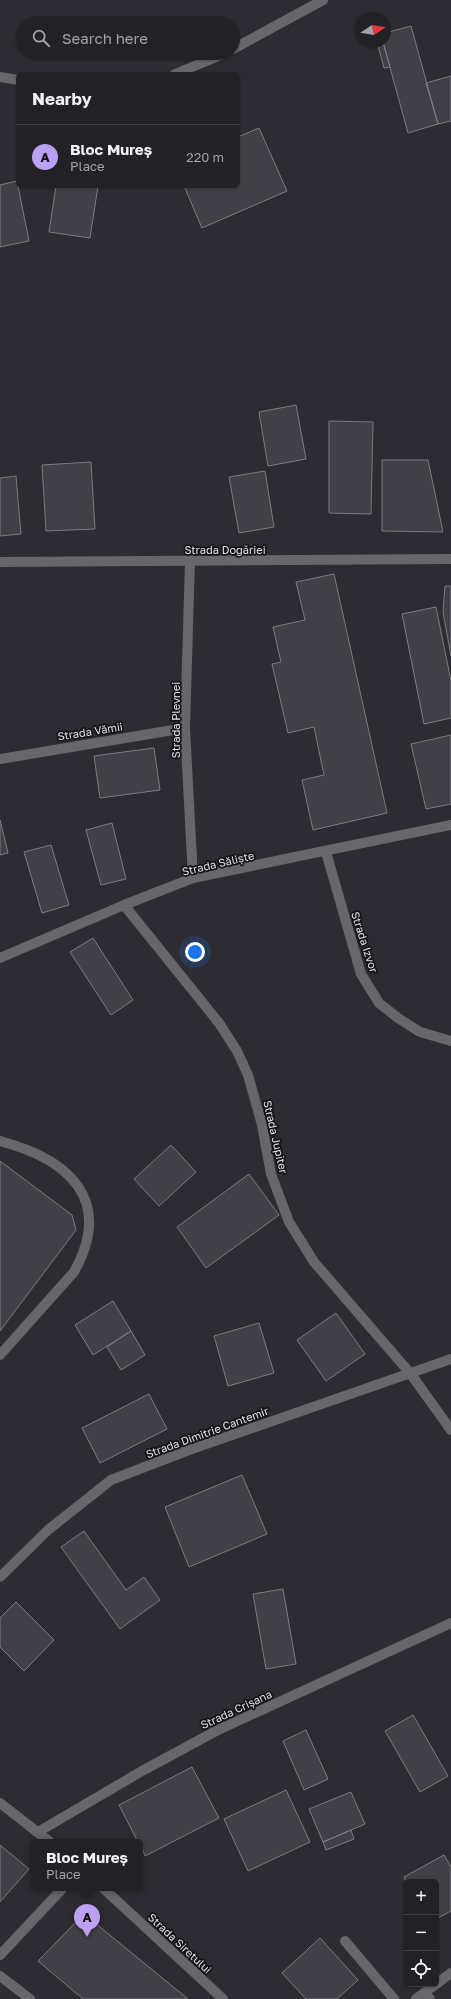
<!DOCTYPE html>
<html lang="en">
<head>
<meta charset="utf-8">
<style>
	:root { --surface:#222126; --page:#2e2e32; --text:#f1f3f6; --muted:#a2a3a7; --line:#3f3e43; --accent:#bca0f2 }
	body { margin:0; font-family:"Golos Text",sans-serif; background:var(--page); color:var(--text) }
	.controls { position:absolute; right:12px; bottom:12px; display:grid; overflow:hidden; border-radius:6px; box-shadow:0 1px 3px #0004 }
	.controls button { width:36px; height:36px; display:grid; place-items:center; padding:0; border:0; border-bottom:1px solid var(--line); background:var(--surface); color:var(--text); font:20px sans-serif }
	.compass { position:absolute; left:355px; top:12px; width:36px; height:36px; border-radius:50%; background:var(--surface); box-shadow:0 1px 3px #0004; rotate:78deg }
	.you { position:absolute; left:195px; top:952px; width:14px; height:14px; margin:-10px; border:3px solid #fff; border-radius:50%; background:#1a73e8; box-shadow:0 0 0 6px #1a73e833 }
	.badge { display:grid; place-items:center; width:26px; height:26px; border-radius:50%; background:var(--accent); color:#111; font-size:13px; font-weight:700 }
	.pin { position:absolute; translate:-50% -33px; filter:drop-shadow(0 1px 2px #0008) }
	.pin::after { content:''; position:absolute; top:21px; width:14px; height:12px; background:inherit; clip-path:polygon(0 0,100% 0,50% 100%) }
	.popup { position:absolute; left:31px; top:1839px; width:112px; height:52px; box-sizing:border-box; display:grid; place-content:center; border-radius:6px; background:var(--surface); filter:drop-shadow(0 1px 3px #0005); font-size:13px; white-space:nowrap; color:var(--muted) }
	.popup b { font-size:15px; color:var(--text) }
	.popup::after { content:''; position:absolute; left:50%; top:100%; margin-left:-8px; border:8px solid transparent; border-top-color:var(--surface) }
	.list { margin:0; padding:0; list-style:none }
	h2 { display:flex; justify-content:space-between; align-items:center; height:52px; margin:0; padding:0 16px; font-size:17px }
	h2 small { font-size:13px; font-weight:400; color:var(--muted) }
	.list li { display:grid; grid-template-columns:26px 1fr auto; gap:12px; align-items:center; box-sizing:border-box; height:64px; padding:0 16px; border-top:1px solid var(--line) }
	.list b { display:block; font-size:15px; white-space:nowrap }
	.list p { margin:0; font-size:13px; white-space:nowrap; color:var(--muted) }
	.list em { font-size:13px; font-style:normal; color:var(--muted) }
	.icon { flex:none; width:22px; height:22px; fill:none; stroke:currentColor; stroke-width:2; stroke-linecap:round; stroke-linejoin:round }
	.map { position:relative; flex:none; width:451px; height:1999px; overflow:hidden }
	.search { position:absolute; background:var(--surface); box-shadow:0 1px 3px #0004; left:16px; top:16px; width:224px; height:44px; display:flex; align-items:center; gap:10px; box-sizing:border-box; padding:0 14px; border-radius:22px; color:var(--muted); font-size:15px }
	.panel { position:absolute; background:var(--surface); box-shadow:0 1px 3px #0004; left:16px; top:72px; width:224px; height:116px; border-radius:6px }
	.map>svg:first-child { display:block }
	.building { fill:#414046; stroke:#7b7b81 }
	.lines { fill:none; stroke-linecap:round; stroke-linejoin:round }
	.service { stroke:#676669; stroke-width:10 }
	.minor { stroke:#676669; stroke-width:10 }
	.tertiary { stroke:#676669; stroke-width:10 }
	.labels { text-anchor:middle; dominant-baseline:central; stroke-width:3.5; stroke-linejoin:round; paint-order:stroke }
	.street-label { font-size:11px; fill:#e2e2e6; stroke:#151518 }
</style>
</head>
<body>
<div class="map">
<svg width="451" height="1999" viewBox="0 0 451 1999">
	<rect width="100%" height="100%" fill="#2d2c32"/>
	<path class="building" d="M411 26 438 124 408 133 383 42H385V33Z
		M377 42H383L390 67 384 68Z
		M451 76V121L438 124 426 83Z
		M259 128 287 191 202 228 184 186H238V137Z
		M17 181 29 241 0 247V185Z
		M56 186H98L90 238 49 232Z
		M296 405 306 459 268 466 259 412Z
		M329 421 373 422 371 514 329 513Z
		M382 460H428L443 532 382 531Z
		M91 462 95 529 46 531 42 465Z
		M265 471 274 527 239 533 229 477Z
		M16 476 21 534 0 536V478Z
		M334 574 387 813 313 830 302 780 324 775 314 727 288 733 272 664 281 662 273 627 305 620 296 582Z
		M445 586H451V656L443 612Z
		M436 607 451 681V718L424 724 402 614Z
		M451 735V804L426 809 411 744Z
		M154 748 160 790 100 798 94 756Z
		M0 820 8 853 0 855Z
		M112 823 126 879 101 885 86 830Z
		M51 845 69 905 42 913 24 852Z
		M93 938 133 1000 111 1015 70 952Z
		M171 1145 196 1172 159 1206 134 1179Z
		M0 1161 72 1215 76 1230 0 1331Z
		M249 1174 279 1215 206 1268 177 1227Z
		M113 1301 131 1331 93 1355 75 1325Z
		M336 1313 365 1354 326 1381 297 1340Z
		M259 1323 274 1373 228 1386 214 1336Z
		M131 1331 145 1355 121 1370 107 1347Z
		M149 1394 167 1429 100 1463 82 1428Z
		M242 1475 267 1534 189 1567 165 1507Z
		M84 1531 126 1590 144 1577 160 1600 120 1629 61 1547Z
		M283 1589 296 1664 266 1669 253 1594Z
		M16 1602 54 1640 24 1671 0 1647V1618Z
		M413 1715 448 1776 420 1792 385 1731Z
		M306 1730 328 1779 304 1790 283 1741Z
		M192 1767 219 1818 145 1856 140 1842H138L119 1805Z
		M286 1790 310 1842 248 1871 224 1819Z
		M351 1792 365 1824 323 1842 309 1809Z
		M351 1830 354 1839 326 1850 323 1842Z
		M0 1845 29 1869 0 1902Z
		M444 1855 451 1867V1911L436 1919V1882H406L404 1877Z
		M84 1914 188 1999H83L38 1961Z
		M320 1938 358 1980 337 1999H306L282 1973Z"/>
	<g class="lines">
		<path class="service" d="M345 1941 394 1999
			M0 1955 63 1888
			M0 1976 30 1999
			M425 1993 430 1999"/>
		<path class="minor" d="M233 49 323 0
			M175 74 226 53
			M0 77 18 80
			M190 561 185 728 193 878
			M0 759 185 728
			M326 852 361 974 379 1003 398 1018 420 1032 451 1041
			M124 905 219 1023 237 1051 248 1075 262 1125 271 1174 289 1222 314 1262 410 1373 451 1430
			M0 958 124 905 193 878 451 825
			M0 1141C69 1159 114 1200 74 1272L0 1355
			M0 1577 48 1530 111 1480 189 1450 451 1359
			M0 1803 50 1842
			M38 1832 142 1771 216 1731 451 1623
			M103 1888 223 1999
			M416 1999 451 1973"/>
		<path class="tertiary" d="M0 562 451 559"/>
	</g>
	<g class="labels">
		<g class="street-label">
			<text x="225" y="549">Strada Dogăriei</text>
			<text transform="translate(175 720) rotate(-90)">Strada Plevnei</text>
			<text transform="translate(90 731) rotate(-9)">Strada Vămii</text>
			<text transform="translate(218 863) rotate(-13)">Strada Săliște</text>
			<text transform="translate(365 942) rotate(72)">Strada Izvor</text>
			<text transform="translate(276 1137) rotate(77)">Strada Jupiter</text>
			<text transform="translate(207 1432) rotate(-20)">Strada Dimitrie Cantemir</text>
			<text transform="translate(236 1709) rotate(-25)">Strada Crișana</text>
			<text transform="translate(180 1943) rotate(43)">Strada Siretului</text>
		</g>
	</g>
</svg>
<div class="controls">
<button>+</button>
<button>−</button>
<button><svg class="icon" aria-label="locate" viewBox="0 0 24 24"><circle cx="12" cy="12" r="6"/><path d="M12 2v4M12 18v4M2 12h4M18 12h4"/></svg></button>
</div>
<svg class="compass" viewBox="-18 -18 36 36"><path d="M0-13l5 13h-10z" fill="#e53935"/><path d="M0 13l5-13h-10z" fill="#a2a3a7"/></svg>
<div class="you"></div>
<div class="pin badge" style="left:87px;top:1937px">A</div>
<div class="popup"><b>Bloc Mureș</b>Place</div>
<div class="search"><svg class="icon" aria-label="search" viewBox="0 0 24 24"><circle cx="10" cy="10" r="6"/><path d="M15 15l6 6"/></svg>Search here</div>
<section class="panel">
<h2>Nearby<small></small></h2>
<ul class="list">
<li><span class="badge">A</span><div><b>Bloc Mureș</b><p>Place</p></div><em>220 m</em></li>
</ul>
</section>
</div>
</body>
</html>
